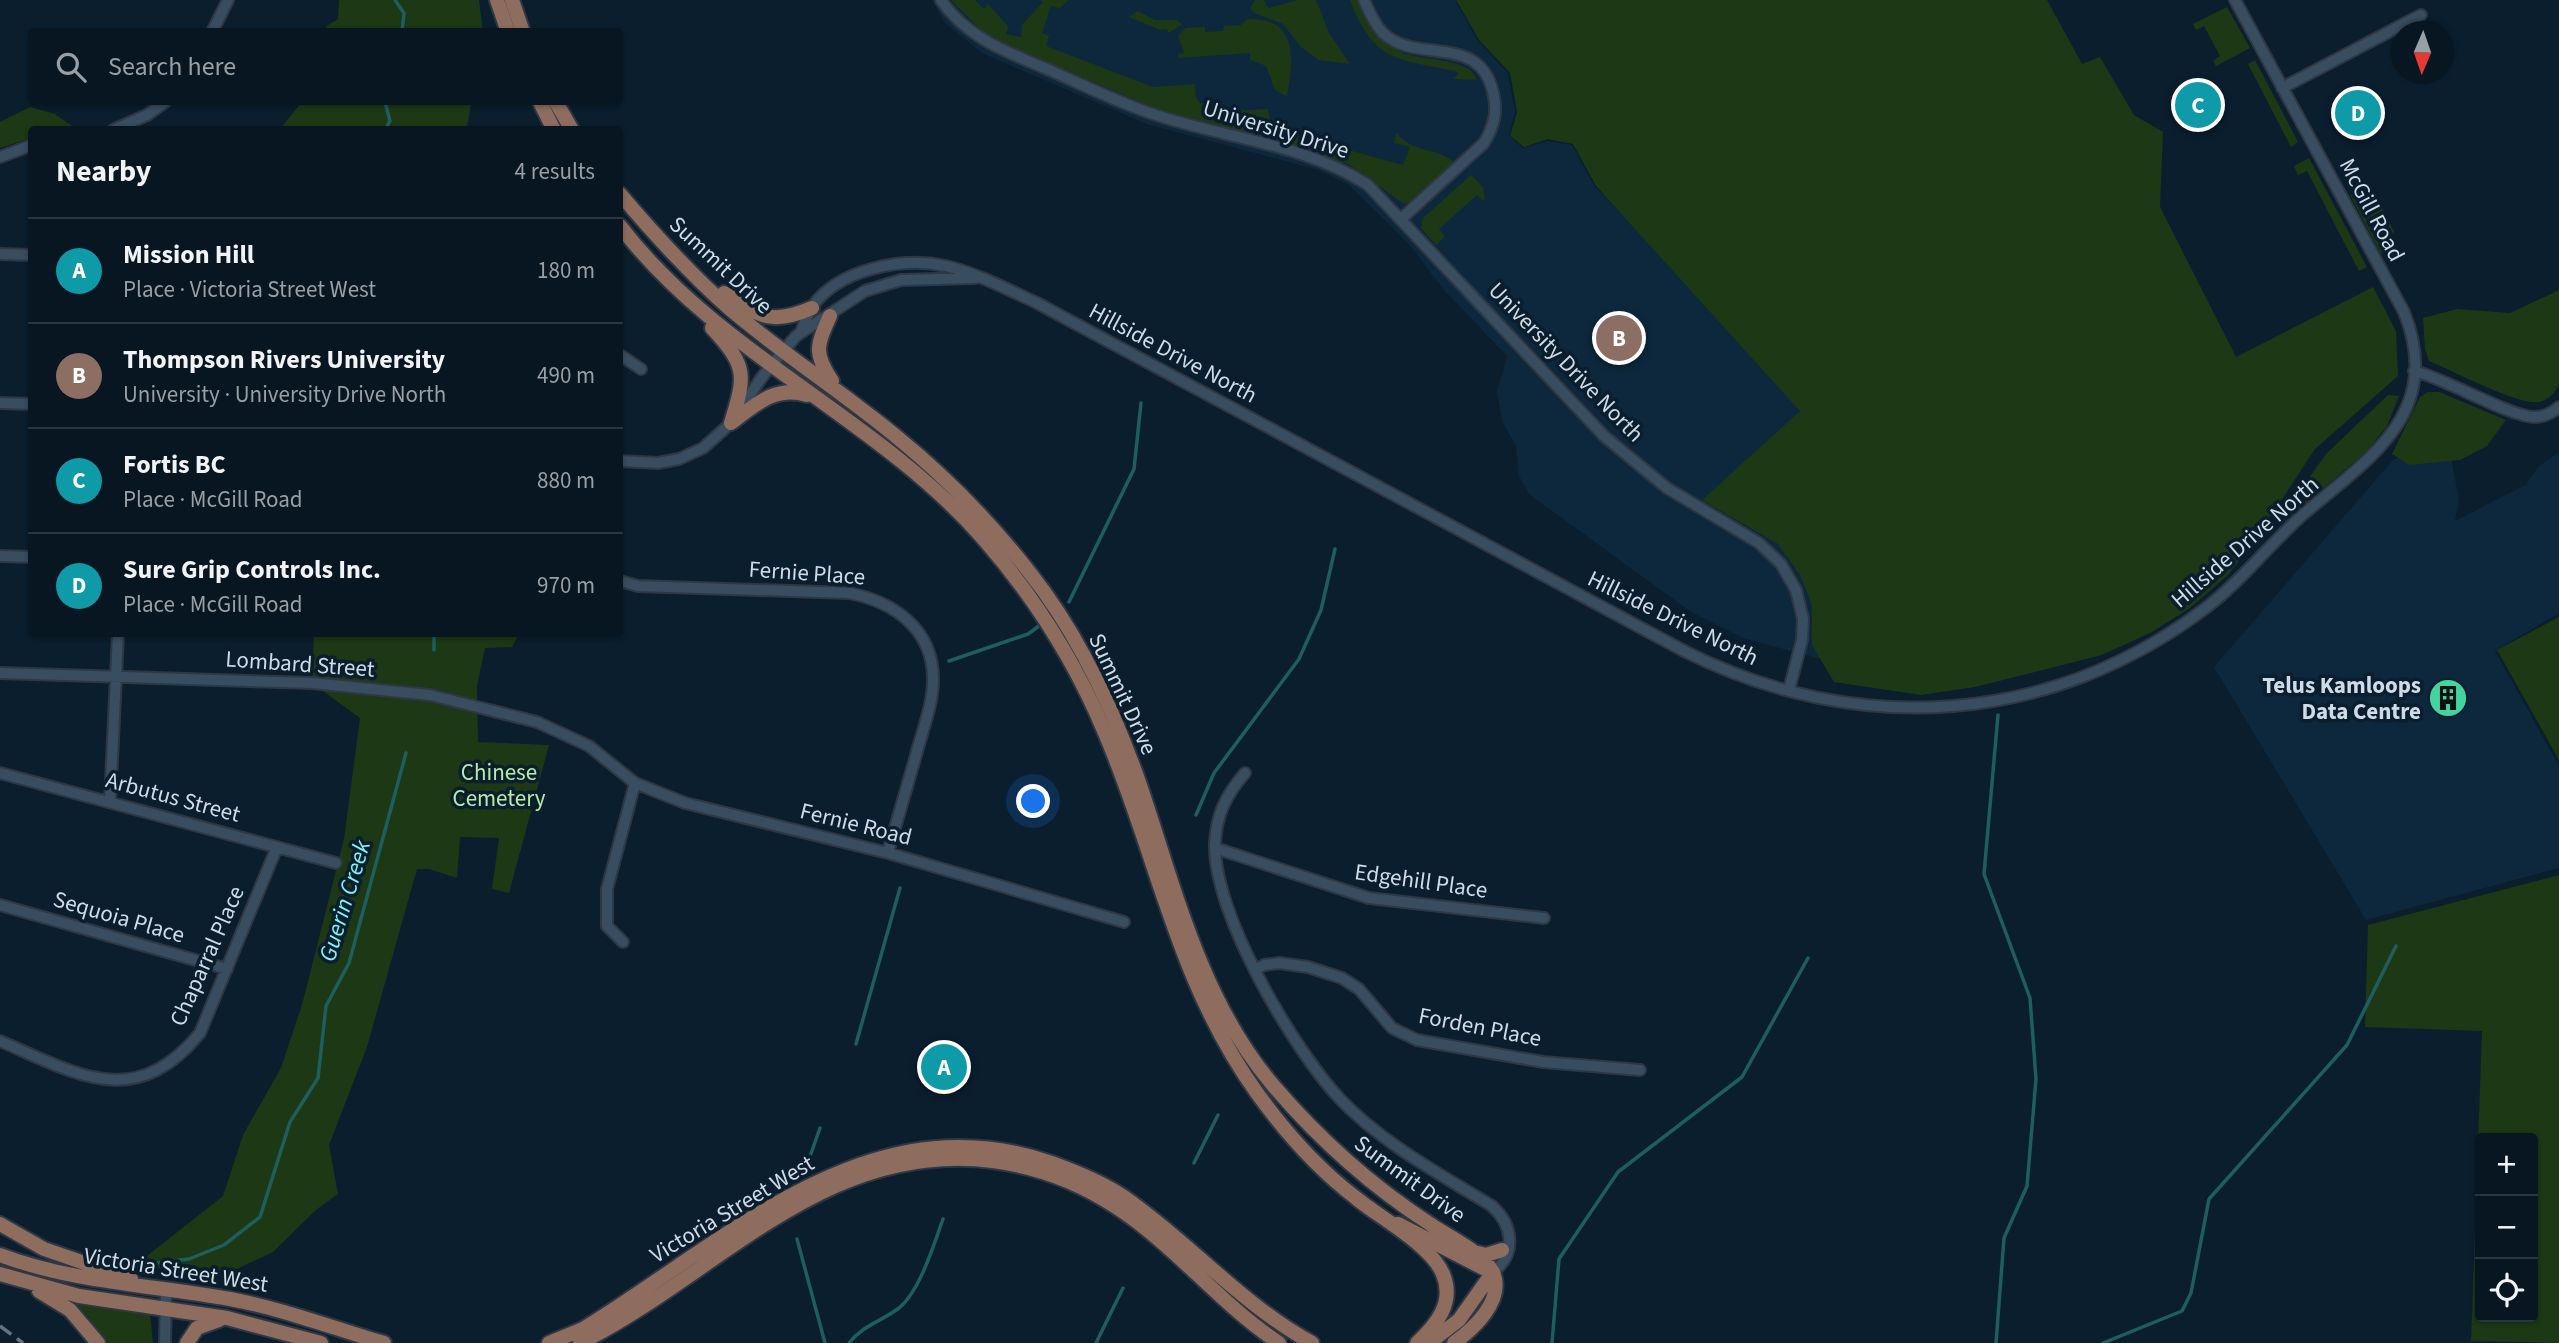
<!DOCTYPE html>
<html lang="en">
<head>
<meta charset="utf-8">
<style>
	:root { --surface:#081622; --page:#16232f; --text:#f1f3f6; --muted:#989fa5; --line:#293540; --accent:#b45309 }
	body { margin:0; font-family:"Source Sans 3",sans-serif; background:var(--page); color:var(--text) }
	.controls { position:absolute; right:21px; bottom:21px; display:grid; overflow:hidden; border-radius:7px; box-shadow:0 2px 5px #0004 }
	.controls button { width:63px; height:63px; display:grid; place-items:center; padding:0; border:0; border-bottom:2px solid var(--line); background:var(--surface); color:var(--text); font:35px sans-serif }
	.compass { position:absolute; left:2391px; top:21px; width:63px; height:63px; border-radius:50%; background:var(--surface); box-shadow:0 2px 5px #0004; rotate:182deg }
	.you { position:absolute; left:1034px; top:802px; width:24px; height:24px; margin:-18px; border:5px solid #fff; border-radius:50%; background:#1a73e8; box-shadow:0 0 0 10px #1a73e833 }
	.badge { display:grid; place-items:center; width:46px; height:46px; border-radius:50%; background:var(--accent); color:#fff; font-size:23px; font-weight:700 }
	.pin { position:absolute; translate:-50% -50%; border:4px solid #fff; box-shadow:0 2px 7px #0006 }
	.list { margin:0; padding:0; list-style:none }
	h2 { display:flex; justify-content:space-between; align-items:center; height:91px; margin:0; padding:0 28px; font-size:30px }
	h2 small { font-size:23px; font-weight:400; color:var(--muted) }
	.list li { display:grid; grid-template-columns:46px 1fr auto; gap:21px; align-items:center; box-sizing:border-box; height:105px; padding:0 28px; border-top:2px solid var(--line) }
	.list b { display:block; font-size:26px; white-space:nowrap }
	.list p { margin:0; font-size:23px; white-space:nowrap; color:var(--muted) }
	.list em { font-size:23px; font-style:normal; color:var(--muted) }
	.icon { flex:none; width:38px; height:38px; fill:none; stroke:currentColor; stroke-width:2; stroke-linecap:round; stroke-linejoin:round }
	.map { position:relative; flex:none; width:2559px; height:1343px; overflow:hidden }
	.search { position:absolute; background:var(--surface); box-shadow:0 2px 5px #0004; left:28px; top:28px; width:595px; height:77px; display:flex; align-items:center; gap:18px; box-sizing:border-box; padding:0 24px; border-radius:7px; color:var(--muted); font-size:26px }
	.panel { position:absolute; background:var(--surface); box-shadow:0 2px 5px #0004; left:28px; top:126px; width:595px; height:511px; border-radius:7px }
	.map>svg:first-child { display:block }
	.built { fill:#0d283c }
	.green { fill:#1d3815; fill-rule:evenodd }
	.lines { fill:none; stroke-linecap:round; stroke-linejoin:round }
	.stream { stroke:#1e5e5f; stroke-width:3.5 }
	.minor-casing { stroke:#2e3743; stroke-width:14 }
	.major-casing { stroke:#2e3743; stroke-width:18 }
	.minor { stroke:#384d5f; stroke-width:10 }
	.major { stroke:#8e6d5e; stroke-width:14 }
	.rail { stroke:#637481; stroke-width:3.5; stroke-dasharray:14 7; stroke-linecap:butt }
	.labels { text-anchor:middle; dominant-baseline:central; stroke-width:7; stroke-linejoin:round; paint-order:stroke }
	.street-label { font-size:23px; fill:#cfdce7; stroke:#0a1e2e }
	.poi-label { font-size:23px; font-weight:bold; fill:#cfdce7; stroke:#0a1e2e; text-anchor:end }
	.park-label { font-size:23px; fill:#b6eca6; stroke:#0a1e2e }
	.water-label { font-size:24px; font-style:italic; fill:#7df6f8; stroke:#0a1e2e }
</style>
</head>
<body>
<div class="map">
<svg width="2559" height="1343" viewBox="0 0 2559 1343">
	<rect width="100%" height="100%" fill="#0a1e2e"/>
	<path class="built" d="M932 0H1455L1478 41 1508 73 1515 111 1509 136 1523 148 1548 141 1572 145 1595 187 1817 407 1846 666 1743 638 1691 612 1529 494 1519 476 1516 446 1502 421 1497 392 1507 356 1443 289 1409 244 1349 185 1319 170 1147 124 982 53 944 22Z
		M2411 451 2451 457 2459 500 2455 521 2525 485 2538 467 2559 452V613L2495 651 2559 766V868L2366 920 2214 667 2393 460Z"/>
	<path class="green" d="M339 0H479L483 32 325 31 327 26 338 19Z
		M951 0H975L983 8H986L987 3 1008 26 1006 34 1021 37 1022 25 1043 2 1040 0H1069L1060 8 1051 6 1042 33 1049 36 1046 46 1153 87 1195 84 1196 98 1200 103 1215 104 1217 112 1268 109 1270 119 1267 132 1258 136 1159 110 1007 45 981 30Z
		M1255 0H1264L1268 8 1298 0H1316L1329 33 1350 64 1319 60 1301 47 1283 24 1254 13 1250 8Z
		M1350 0H1357C1366 23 1379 43 1403 53 1419 60 1475 59 1476 80L1456 79 1453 78 1459 74 1456 71C1396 59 1374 62 1350 0Z
		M1456 0H2047L2082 64 2100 57 2134 115 2163 132 2160 207 2236 357 2373 287 2396 331 2398 376 2315 449 2254 542 2228 575 2190 608 2152 632 2102 655 1975 687 1921 695 1834 682 1812 645V605L1800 575 1778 544 1702 500 1800 411 1596 186 1573 144 1548 139 1524 147 1510 136 1517 112 1510 73 1479 40Z
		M2227 7 2250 48 2216 66 2213 61 2220 56 2204 26 2196 30 2193 24Z
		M1138 11 1155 20H1177L1182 25 1168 33 1167 29 1160 30 1129 17Z
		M1247 19C1298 17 1294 59 1287 96L1275 90 1266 66 1250 60V53L1178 58V54L1184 53 1178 36 1186 28 1205 27V32L1223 31 1224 26 1241 25Z
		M2255 60 2298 142 2291 147 2248 64Z
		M302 102H471L467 129H280Z
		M30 107 55 114 76 129 32 130 31 138 0 148V122Z
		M1287 124 1292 126 1290 134 1403 165 1410 147 1394 143 1396 133C1418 156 1432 145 1454 162L1412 201 1404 204 1347 163 1285 143 1280 138 1282 128Z
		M2309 158 2367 267 2359 271 2307 171 2298 175 2294 166Z
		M1471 175 1483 187 1485 199 1483 201 1477 195 1439 229 1445 237 1436 245 1421 228 1423 218Z
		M2353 192 2362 198 2374 192 2394 232 2385 238 2387 251 2381 254 2350 195Z
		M2559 290V384C2555 393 2549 400 2539 402 2519 406 2451 370 2429 361L2425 349 2423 318 2457 309 2510 313Z
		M2428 392H2439L2506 420 2487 446 2460 460 2409 465 2392 454 2420 397Z
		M2388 395 2399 396 2387 426 2367 451 2285 521 2281 517 2326 454Z
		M2559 617V760L2497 650Z
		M314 634H519L512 647 485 648 477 686 478 742 549 745 509 893 492 889 499 838 460 837 457 878 429 869H417L367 1047 329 1145 338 1194 316 1210 273 1252 211 1281 138 1263 223 1196 243 1135 281 1068 302 1005 344 839 360 718 312 683Z
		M2559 875V1343L2471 1341 2482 1031 2365 1027 2368 925ZM2480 1138H2533V1317H2480Z
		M71 1301 150 1313 153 1343H105L88 1317Z"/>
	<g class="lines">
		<path class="stream" d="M395 0 404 13 402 32
			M385 130 390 121 385 102
			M1069 602 1134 469 1141 403
			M434 634V650
			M949 661 1028 634 1039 626
			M1196 815 1214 773 1299 659 1321 610 1335 549
			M856 1044 900 888
			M1194 1163 1218 1115
			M807 1165 820 1128
			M797 1239 825 1343
			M150 1264 189 1259 224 1245 260 1217 290 1122 318 1078 326 1006 349 963 406 753
			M849 1343C862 1326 882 1321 899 1308 920 1291 934 1244 943 1219
			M1096 1343 1123 1288
			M1552 1343 1559 1259 1618 1172 1742 1077 1808 958
			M1996 1343 2004 1238 2027 1186 2036 1079 2030 998 1984 874 1998 715
			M2103 1343 2182 1311 2191 1293 2209 1199 2347 1045 2396 946"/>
		<g class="minor-casing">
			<path id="minor" d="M941 0C967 38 1007 52 1047 69 1081 84 1115 101 1150 113 1221 138 1304 143 1368 185L1604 436 1667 488 1759 543 1781 564 1796 590 1803 619 1802 640 1790 686
				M1364 0C1369 11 1374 24 1383 33 1416 65 1479 32 1493 92 1498 112 1494 126 1484 143L1401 219
				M212 32 228 0
				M2282 88 2421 15
				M113 130 147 115 165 102
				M0 157 32 145
				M0 254 32 255
				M801 332C804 324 807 315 812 307 839 268 904 257 946 266 976 273 1009 290 1037 303L1686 652C1859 738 2052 725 2207 607 2244 579 2271 542 2306 512 2371 457 2444 412 2404 312L2235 0
				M620 355 641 369
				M2414 371C2447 379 2508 416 2534 417 2543 417 2552 413 2559 407
				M0 403 32 404
				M620 461 658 463 679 459 703 448 731 423 762 377 796 336 865 291 901 280 975 278
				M0 556 32 557
				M620 581 638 586 849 593C895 602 934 630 933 681 933 704 922 732 916 755 907 787 897 820 888 853
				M0 673 312 683 430 695 537 722 589 746 635 783 685 803 888 853 1124 922
				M0 773 336 863
				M1245 773C1226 795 1216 815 1215 844 1213 913 1293 1049 1340 1099 1383 1144 1440 1174 1492 1206 1513 1225 1517 1254 1493 1272
				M110 802 118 634
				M1215 848 1369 898 1544 918
				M0 905 227 969
				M623 942 607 926V889L635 783
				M1255 970 1264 965 1279 963 1308 967 1342 978 1359 989 1392 1028 1417 1040 1543 1062 1640 1070
				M0 1041C77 1074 135 1112 200 1033L277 847
				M165 1343 166 1290"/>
		</g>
		<g class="major-casing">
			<path id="major" d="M497 0 508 32
				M512 0 523 32
				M540 102 554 130
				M556 102 572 130
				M620 194C654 234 690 274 730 309 784 355 844 393 898 438 947 478 991 523 1030 573 1080 636 1115 713 1141 788 1175 889 1201 1000 1272 1084 1318 1138 1370 1185 1430 1224 1448 1237 1486 1253 1494 1275 1503 1302 1473 1329 1454 1343
				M620 226C718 354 876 417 982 537 1034 596 1075 661 1105 733 1158 857 1176 980 1257 1093 1285 1132 1318 1169 1356 1198 1380 1218 1431 1245 1443 1274 1455 1303 1436 1325 1417 1343
				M724 293C760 316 770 326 812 308
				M830 316C817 345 813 353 832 381
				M712 328C747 366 746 375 731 423
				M731 423C755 405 775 385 807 395
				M0 1224 44 1249 131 1279
				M1398 1224 1489 1271
				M1474 1252 1486 1255 1502 1250
				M0 1255C75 1283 152 1285 230 1299 283 1309 333 1328 384 1343
				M0 1274 79 1296 227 1318 321 1343
				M39 1291 70 1310 98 1343
				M187 1343 197 1328 219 1320
				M549 1343 583 1329C727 1241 870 1099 1052 1163 1077 1172 1102 1182 1124 1197 1189 1242 1242 1305 1312 1343
				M580 1343C717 1275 825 1139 993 1161 1037 1167 1080 1183 1116 1207 1176 1246 1220 1304 1279 1343
				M1429 1343 1459 1320 1493 1272"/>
		</g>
		<use href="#minor" class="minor"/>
		<use href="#major" class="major"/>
		<path class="rail" d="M0 1326 23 1343"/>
	</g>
	<defs>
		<g id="building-disc" transform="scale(2.0125)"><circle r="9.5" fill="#43d4a0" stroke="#0a1e2e"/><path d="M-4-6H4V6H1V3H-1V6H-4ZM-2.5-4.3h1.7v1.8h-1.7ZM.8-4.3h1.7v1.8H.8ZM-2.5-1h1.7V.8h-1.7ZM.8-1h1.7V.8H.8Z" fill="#111"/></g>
	</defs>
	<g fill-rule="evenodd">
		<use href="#building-disc" x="2448" y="698"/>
	</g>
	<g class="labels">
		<g class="street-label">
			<text transform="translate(1276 129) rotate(17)">University Drive</text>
			<text transform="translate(2372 210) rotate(62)">McGill Road</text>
			<text transform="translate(721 265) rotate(43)">Summit Drive</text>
			<text transform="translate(1173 353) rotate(28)">Hillside Drive North</text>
			<text transform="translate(1566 362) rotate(46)">University Drive North</text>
			<text transform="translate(2245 542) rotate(-41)">Hillside Drive North</text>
			<text transform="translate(807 573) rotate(4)">Fernie Place</text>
			<text transform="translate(1673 618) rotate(26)">Hillside Drive North</text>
			<text transform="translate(300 664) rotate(4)">Lombard Street</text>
			<text transform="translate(1123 694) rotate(65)">Summit Drive</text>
			<text transform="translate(173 797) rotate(15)">Arbutus Street</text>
			<text transform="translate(856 824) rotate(14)">Fernie Road</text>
			<text transform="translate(1421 881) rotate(8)">Edgehill Place</text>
			<text transform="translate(119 917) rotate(16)">Sequoia Place</text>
			<text transform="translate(207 956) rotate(-66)">Chaparral Place</text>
			<text transform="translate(1480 1027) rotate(11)">Forden Place</text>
			<text transform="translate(1410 1179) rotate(36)">Summit Drive</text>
			<text transform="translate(732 1209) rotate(-31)">Victoria Street West</text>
			<text transform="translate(176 1270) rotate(9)">Victoria Street West</text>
		</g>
		<g class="poi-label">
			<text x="2421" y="685">Telus Kamloops<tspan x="2421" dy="26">Data Centre</tspan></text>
		</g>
		<g class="park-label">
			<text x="499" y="772">Chinese<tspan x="499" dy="26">Cemetery</tspan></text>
		</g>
		<g class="water-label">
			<text transform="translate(345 901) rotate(-73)">Guerin Creek</text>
		</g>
	</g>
</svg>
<div class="controls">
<button>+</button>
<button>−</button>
<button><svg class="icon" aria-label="locate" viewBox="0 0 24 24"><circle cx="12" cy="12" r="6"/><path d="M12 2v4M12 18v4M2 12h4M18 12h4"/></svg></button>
</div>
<svg class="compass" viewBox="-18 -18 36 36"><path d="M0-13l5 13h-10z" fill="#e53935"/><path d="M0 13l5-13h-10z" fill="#989fa5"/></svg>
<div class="you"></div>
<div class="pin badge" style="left:944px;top:1067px;background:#0f9aa8">A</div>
<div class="pin badge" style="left:1619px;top:338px;background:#8d6e63">B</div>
<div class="pin badge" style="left:2198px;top:105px;background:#0f9aa8">C</div>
<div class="pin badge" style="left:2358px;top:113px;background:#0f9aa8">D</div>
<div class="search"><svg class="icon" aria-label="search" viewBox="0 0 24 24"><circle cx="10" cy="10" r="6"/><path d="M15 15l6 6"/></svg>Search here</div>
<section class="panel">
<h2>Nearby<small>4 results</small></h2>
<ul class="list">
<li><span class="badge" style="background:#0f9aa8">A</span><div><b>Mission Hill</b><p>Place · Victoria Street West</p></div><em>180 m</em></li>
<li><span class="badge" style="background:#8d6e63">B</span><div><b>Thompson Rivers University</b><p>University · University Drive North</p></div><em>490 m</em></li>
<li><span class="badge" style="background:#0f9aa8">C</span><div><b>Fortis BC</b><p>Place · McGill Road</p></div><em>880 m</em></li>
<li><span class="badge" style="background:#0f9aa8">D</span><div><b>Sure Grip Controls Inc.</b><p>Place · McGill Road</p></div><em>970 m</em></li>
</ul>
</section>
</div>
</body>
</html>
